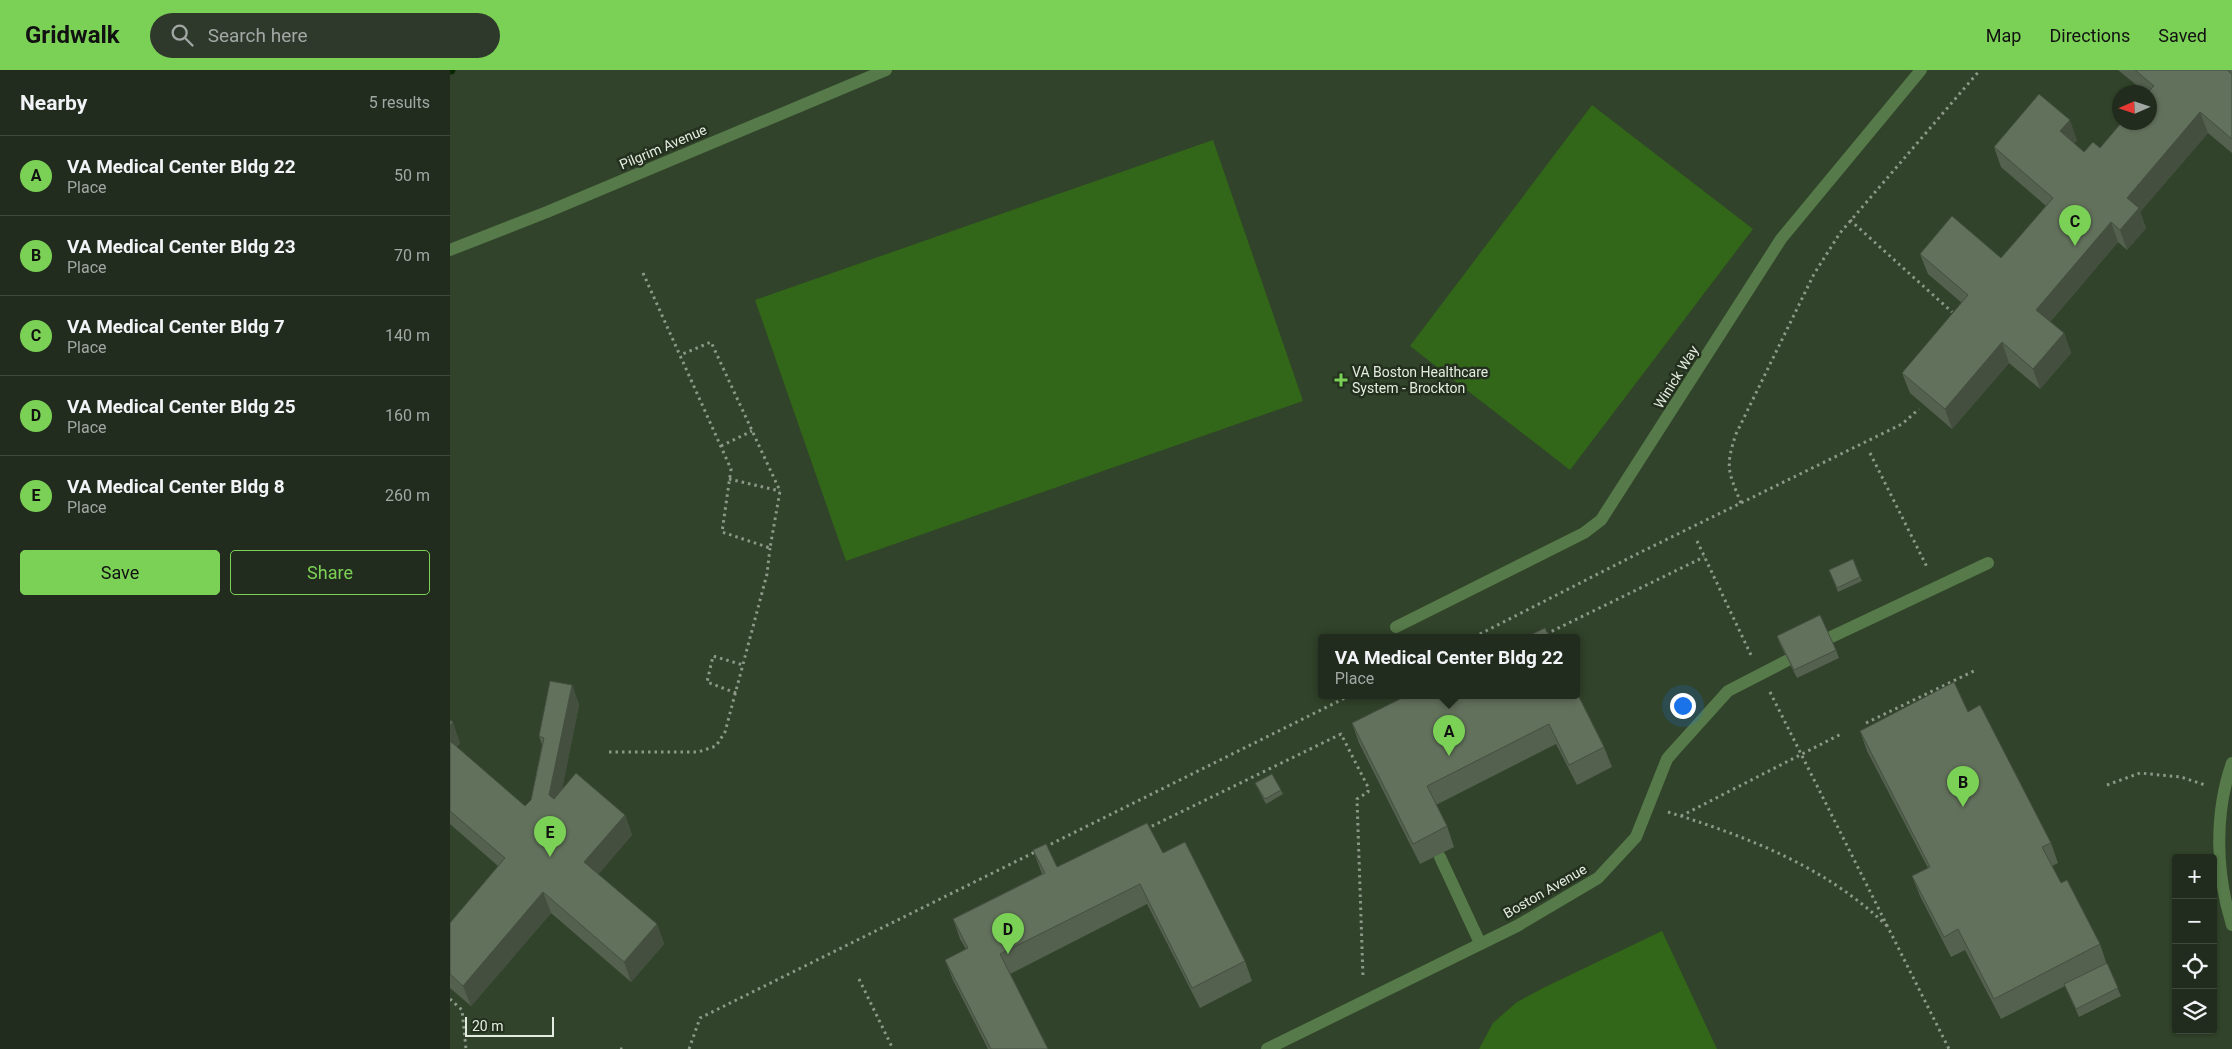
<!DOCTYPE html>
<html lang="en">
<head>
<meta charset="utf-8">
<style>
	:root { --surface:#222c1e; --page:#2e382b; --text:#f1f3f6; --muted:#a2a7a4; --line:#3f483c; --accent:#7bd156 }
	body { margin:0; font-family:Roboto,sans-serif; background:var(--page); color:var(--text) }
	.controls { position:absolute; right:15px; bottom:15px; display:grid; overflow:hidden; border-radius:5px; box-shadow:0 1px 4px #0004 }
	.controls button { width:45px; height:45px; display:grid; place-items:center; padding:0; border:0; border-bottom:1px solid var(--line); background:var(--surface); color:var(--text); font:25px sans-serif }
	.compass { position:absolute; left:1662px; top:15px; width:45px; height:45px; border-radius:50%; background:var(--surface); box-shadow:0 1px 4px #0004; rotate:267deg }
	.scale { position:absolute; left:15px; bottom:12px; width:89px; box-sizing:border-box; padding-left:5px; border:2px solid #e4ece1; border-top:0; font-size:14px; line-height:18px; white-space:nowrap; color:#e4ece1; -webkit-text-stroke:4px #23301e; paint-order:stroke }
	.you { position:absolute; left:1232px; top:635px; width:18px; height:18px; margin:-12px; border:4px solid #fff; border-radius:50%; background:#1a73e8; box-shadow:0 0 0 8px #1a73e833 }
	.badge { display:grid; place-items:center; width:32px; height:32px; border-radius:50%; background:var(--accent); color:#111; font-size:16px; font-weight:700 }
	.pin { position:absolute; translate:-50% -41px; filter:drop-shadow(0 1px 2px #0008) }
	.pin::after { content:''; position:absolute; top:26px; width:18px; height:15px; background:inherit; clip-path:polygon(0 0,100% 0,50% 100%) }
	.popup { position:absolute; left:868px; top:564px; width:262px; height:65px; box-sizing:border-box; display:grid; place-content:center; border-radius:5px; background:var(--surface); filter:drop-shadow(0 1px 4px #0005); font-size:16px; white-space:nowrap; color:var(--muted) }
	.popup b { font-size:19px; color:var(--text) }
	.popup::after { content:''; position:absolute; left:50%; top:100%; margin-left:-10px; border:10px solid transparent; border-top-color:var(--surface) }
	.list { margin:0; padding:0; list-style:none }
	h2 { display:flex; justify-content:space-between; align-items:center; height:65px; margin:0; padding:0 20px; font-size:21px }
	h2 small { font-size:16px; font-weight:400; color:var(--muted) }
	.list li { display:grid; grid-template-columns:32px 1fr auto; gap:15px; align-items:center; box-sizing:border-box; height:80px; padding:0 20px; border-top:1px solid var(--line) }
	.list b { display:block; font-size:19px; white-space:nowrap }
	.list p { margin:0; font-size:16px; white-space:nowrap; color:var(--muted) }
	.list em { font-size:16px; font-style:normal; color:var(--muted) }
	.actions { display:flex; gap:10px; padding:15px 20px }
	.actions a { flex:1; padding:11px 0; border:1px solid var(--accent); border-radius:5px; text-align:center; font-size:18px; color:var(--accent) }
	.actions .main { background:var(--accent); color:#111 }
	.icon { flex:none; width:28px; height:28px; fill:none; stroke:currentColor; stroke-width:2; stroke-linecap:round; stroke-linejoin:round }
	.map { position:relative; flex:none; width:1782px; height:979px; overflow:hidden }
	header { display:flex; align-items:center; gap:30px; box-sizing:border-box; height:70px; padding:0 25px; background:var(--accent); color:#111 }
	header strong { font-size:24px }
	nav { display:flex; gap:28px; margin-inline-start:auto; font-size:18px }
	.search { width:350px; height:45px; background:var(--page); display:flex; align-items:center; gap:12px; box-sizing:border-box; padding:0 18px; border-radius:28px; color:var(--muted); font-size:19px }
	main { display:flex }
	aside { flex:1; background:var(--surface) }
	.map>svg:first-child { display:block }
	.built { fill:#31432a; fill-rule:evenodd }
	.green { fill:#326619 }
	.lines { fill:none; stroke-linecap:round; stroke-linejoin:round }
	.stream { stroke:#082600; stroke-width:9 }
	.path { stroke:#8d9889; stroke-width:3; stroke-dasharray:2.5 4; stroke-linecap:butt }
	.minor { stroke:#567a49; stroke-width:12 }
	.wall { fill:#54614f }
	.shaded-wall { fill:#454f40 }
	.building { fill:#62715c; stroke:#454f40 }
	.poi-dot { fill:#7bd156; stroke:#23301e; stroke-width:2 }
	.labels { text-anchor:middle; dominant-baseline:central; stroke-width:5; stroke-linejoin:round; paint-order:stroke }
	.street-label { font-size:14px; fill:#e4ece1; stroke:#23301e }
	.poi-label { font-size:14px; fill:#e4ece1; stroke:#23301e; text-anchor:start }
</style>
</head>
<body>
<header>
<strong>Gridwalk</strong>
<div class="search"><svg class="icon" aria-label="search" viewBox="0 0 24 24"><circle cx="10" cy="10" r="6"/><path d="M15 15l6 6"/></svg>Search here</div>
<nav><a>Map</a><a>Directions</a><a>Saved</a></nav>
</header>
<main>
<aside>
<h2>Nearby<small>5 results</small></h2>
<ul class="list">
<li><span class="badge">A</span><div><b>VA Medical Center Bldg 22</b><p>Place</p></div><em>50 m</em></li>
<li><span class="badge">B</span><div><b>VA Medical Center Bldg 23</b><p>Place</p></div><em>70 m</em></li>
<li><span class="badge">C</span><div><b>VA Medical Center Bldg 7</b><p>Place</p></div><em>140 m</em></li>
<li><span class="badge">D</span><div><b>VA Medical Center Bldg 25</b><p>Place</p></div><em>160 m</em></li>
<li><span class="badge">E</span><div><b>VA Medical Center Bldg 8</b><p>Place</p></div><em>260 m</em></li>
</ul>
<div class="actions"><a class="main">Save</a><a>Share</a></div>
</aside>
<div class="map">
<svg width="1782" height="979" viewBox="0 0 1782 979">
	<rect width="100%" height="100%" fill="#2d3a28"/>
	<path class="built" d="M0 0H1782V979H0ZM1670 22H1700V52H1670ZM872 567H1126V625H872ZM1726 788H1763V960H1726Z"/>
	<path class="green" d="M1142 35 1303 159 1120 400 960 276Z
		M763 70 853 331 396 491 305 230Z
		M1212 861 1267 979H1029L1043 953 1067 932 1093 918Z"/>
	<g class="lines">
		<path class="stream" d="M0 0H1"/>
		<path class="path" d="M1400 150 1502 242
			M193 203 281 399 272 462 320 478 330 421 261 272 230 285
			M271 376 302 361
			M1420 383 1477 497
			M279 409 330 421
			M1291 433C1278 401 1275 397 1286 364L1364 204 1390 163 1530 0
			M1247 471 1301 585
			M1024 567 1191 482 1452 354 1469 339
			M1090 567 1254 487
			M1320 622 1499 979
			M286 623 257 612 263 586 293 595
			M1416 653 1526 600
			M159 682H248L266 676 275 662 317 504 320 478
			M1657 715 1690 703 1731 707 1755 715
			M1218 742C1298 767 1377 797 1438 857
			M1231 746 1393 663
			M696 759 891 664 918 717V722L907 729 913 907
			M595 777 901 625
			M409 909 443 979
			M0 929 12 940 16 979
			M170 979H174
			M239 979 250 948 587 781"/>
		<path class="minor" d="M0 180 97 142 436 0
			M946 557 1134 463 1151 450 1331 169 1471 0
			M1379 568 1538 493
			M1782 693C1764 744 1766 804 1782 855
			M990 787 1030 873
			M817 979 1067 856 1148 808 1186 767 1217 689 1223 682 1278 621 1338 590"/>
	</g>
	<path class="wall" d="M1668 0H1782V83L1758 63 1690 142 1696 158 1677 180 1668 172 1600 252 1614 263 1621 283 1590 319 1559 293 1502 359 1460 323 1452 303 1512 233 1478 204 1470 184 1551 188 1596 136 1551 97 1544 77 1627 70 1624 73 1634 82 1650 78 1700 22H1695Z
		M1403 489 1412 511 1388 522 1379 500Z
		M1327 566 1386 580 1389 588 1347 608 1330 574Z
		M122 615 129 635 112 719 175 745 182 765 148 804 207 854 214 874 181 912 101 843 21 936 0 918V853L48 796 0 754V650L10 673 7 677 75 736 81 730 92 675 89 666Z
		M1126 625 1154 677 1162 697 1127 715 1106 674 986 735 997 756 1004 777 970 794 909 673 902 653Z
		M1518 642 1601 773 1608 793 1602 796 1611 813 1650 874 1657 895 1671 926 1629 947 1615 916 1551 949 1515 880 1501 887 1470 826 1462 806 1478 798 1417 681 1410 661Z
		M805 713 831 720 833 724 816 734Z
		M583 780 607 797 713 783 795 891 802 911 750 938 697 834 560 904 598 979H538L503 910 495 890 516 879 510 869 503 849 592 804Z"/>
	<path class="shaded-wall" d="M1750 42 1758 63 1690 142 1696 158 1677 180 1670 160 1677 128Z
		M1620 50 1627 70 1617 81 1610 61Z
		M1661 152 1668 172 1593 260 1586 240Z
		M1614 263 1621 283 1590 319 1583 299Z
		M1552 272 1559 293 1502 359 1495 339Z
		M122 615 129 635 107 745 99 725Z
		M3 652 10 673 0 685V656Z
		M175 745 182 765 142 812 134 792Z
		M93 822 101 843 21 936 13 916Z
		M207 854 214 874 181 912 174 892Z"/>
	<path class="building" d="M1685 0H1779L1778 1 1782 4V69L1750 42 1677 128 1689 138 1670 160 1661 152 1586 240 1614 263 1583 299 1552 272 1495 339 1452 303 1518 225 1470 184 1502 146 1551 188 1603 128 1544 77 1589 24 1620 50 1610 61 1634 82 1643 72 1650 78 1672 52H1700V22H1698L1704 16Z
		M1403 489 1410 507 1387 518 1379 500Z
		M1370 545 1386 580 1344 600 1327 566Z
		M1095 558 1099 567H1076Z
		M100 611 122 615 99 725 104 729 126 703 175 745 134 792 207 854 174 892 93 822 13 916 0 904V853L55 788 0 741V671L75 736 81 730 94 668 89 666Z
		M1504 612 1518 642 1530 635 1601 773 1592 777 1611 813 1617 810 1650 874 1544 929 1508 859 1494 867 1462 806 1480 797 1410 661Z
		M1126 621 1154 677 1119 695 1099 654 977 716 997 756 963 774 902 653 958 625H1126Z
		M0 650 3 652 0 656Z
		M822 704 831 720 815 729 805 713Z
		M697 753 713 783 735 772 795 891 742 918 690 814 550 884 598 979H541L495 890 518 878 503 849 595 803 583 780 596 774 607 797Z
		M1657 893 1668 918 1626 939 1614 914Z"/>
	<path class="poi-dot" d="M888.5 302.5h5v5h5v5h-5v5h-5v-5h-5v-5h5z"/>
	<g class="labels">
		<g class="street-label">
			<text transform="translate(213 77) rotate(-23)">Pilgrim Avenue</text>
			<text transform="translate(1226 307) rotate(-58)">Winick Way</text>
			<text transform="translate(1095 821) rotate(-30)">Boston Avenue</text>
		</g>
		<g class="poi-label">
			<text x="902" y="302">VA Boston Healthcare<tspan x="902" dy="16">System - Brockton</tspan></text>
		</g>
	</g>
</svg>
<div class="controls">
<button>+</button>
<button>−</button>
<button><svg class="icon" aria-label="locate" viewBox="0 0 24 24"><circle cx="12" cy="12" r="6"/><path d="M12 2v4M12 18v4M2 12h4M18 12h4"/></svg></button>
<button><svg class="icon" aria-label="layers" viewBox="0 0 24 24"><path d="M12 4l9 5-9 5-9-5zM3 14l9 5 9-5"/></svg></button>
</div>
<svg class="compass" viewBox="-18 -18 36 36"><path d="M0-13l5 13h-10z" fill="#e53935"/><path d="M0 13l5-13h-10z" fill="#a2a7a4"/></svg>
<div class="scale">20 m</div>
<div class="you"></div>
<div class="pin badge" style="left:999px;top:686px">A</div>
<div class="popup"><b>VA Medical Center Bldg 22</b>Place</div>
<div class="pin badge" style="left:1513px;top:737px">B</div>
<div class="pin badge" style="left:1625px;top:176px">C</div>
<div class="pin badge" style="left:558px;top:884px">D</div>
<div class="pin badge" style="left:100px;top:787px">E</div>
</div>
</main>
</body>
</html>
